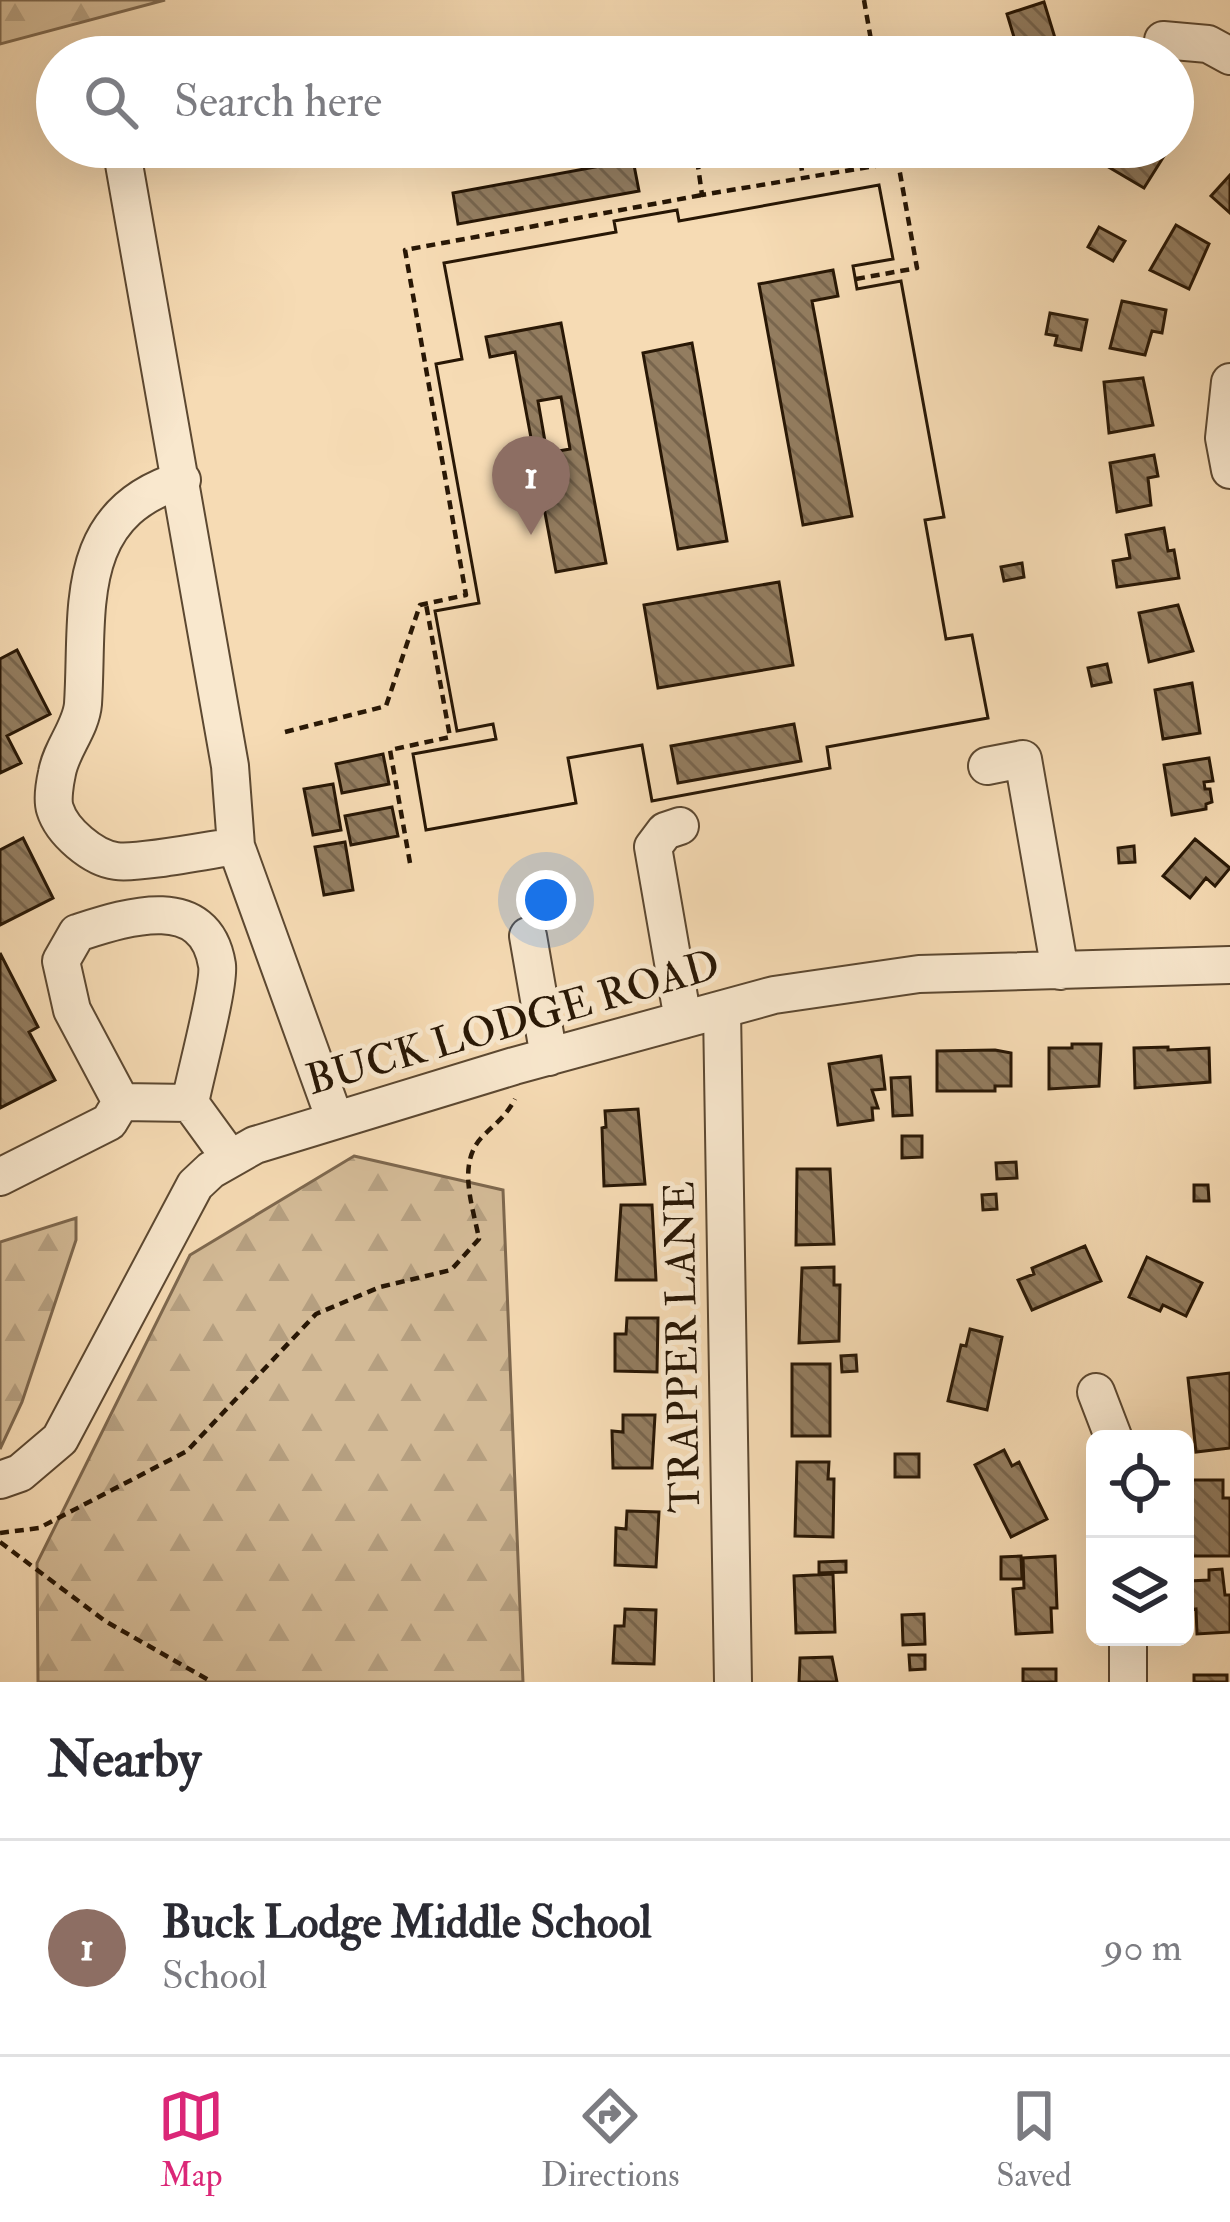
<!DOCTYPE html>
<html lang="en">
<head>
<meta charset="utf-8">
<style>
	:root { --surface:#fff; --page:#f7f7f7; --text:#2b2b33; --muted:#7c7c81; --line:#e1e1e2; --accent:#db2777 }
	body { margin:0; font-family:"IM FELL Double Pica",serif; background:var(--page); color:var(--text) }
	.controls { position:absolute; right:36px; bottom:36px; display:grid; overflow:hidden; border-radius:18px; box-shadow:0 12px 48px #0002 }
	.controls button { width:108px; height:108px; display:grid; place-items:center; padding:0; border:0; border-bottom:3px solid var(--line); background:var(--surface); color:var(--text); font:60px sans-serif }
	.you { position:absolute; left:546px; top:900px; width:42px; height:42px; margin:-30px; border:9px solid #fff; border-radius:50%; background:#1a73e8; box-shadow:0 0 0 18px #1a73e833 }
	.badge { display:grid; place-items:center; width:78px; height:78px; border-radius:50%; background:var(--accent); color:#fff; font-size:39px; font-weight:700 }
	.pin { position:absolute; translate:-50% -99px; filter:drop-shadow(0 3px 6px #0008) }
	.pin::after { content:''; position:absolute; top:63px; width:42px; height:36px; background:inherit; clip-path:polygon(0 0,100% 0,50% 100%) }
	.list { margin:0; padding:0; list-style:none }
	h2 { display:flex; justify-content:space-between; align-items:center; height:156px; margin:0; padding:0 48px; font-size:51px }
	h2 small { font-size:39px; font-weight:400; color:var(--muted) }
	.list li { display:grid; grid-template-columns:78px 1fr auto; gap:36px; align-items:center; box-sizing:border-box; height:216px; padding:0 48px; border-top:3px solid var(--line) }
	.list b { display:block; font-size:45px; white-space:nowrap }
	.list p { margin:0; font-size:39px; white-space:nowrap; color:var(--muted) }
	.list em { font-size:39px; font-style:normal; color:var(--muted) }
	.icon { flex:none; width:66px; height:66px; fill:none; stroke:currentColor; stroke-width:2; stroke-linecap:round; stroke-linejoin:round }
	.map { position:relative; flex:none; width:1230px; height:1682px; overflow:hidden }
	.search { position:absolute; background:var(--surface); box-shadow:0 12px 48px #0002; left:36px; right:36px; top:36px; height:132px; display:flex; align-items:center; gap:30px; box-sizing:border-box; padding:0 42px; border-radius:66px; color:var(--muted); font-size:45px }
	.sheet { height:372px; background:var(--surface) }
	nav { display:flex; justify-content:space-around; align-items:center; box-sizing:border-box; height:168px; border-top:3px solid var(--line); background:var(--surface); font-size:33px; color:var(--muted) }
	nav a { display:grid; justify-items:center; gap:6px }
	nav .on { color:var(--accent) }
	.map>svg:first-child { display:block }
	.forest { fill:url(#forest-firs); stroke:#7e684e; stroke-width:3 }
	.building { fill:url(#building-back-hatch); stroke:#281705; stroke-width:3; fill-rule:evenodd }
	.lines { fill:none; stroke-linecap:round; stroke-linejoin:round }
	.minor-casing { stroke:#5c4831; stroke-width:40 }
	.path { stroke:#281705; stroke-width:4.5; stroke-dasharray:9 6; stroke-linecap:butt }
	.minor { stroke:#f9e8ce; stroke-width:36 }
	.labels { text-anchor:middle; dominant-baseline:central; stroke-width:10; stroke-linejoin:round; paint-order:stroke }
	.street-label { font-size:42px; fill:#281705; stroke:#f9e8ce }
</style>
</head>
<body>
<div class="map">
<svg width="1230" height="1682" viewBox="0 0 1230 1682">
	<defs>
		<pattern id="forest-firs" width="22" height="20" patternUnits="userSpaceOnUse" patternTransform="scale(3)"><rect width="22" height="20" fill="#d3ba96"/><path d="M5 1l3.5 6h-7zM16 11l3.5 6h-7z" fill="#b59f80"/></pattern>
		<pattern id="building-back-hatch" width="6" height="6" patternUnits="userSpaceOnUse" patternTransform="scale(3)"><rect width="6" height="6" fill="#937d60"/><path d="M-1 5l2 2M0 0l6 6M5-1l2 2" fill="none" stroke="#78654d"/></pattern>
	</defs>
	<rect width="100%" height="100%" fill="#f6dbb4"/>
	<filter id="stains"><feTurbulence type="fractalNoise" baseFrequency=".00167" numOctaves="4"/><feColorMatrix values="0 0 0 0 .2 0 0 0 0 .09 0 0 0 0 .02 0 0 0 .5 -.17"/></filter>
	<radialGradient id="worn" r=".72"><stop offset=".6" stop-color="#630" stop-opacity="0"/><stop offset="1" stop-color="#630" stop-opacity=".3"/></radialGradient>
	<path class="forest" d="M0 0H165L0 44Z
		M354 1156 503 1190 523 1682H38L37 1563 190 1255Z
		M76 1218V1240L22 1402 0 1449V1242Z"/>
	<path class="building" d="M1044 2 1059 51 1040 57H1020L1007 14Z
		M1109 147H1149L1164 156 1144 188 1100 162Z
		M633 160 639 191 458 224 453 193Z
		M1230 175V213L1211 196Z
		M879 185 893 259 853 266 857 289 901 281 944 517 925 520 946 639 972 635 988 718 827 747 830 768 652 801 642 745 568 758 576 803 426 830 413 754 496 739 493 724 457 731 435 611 479 603 436 364 462 359 444 263 616 232 614 221 677 210 679 221ZM833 270 838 296 812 301 852 516 803 525 759 284ZM561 323 606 563 556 572 515 352 490 357 486 337ZM692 343 727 541 678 549 643 353ZM779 582 793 665 658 688 644 605ZM794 724 801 761 678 783 671 746Z
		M879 185 893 259 853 266 857 289 901 281 944 517 925 520 946 639 972 635 988 718 827 747 830 768 652 801 642 745 568 758 576 803 426 830 413 754 496 739 493 724 457 731 435 611 479 603 436 364 462 359 444 263 616 232 614 221 677 210 679 221Z
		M1176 225 1209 244 1189 289 1150 270Z
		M1099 227 1125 241 1113 261 1088 247Z
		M1122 301 1166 310 1162 333 1152 331 1145 355 1110 348Z
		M1050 313 1087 320 1081 350 1055 345 1057 336 1046 334Z
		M1143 378 1153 425 1109 433 1104 382Z
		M561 397 570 449 547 453 538 401Z
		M1154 455 1158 476 1148 478 1151 505 1117 512 1110 463Z
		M1164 528 1168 551 1174 550 1179 578 1117 587 1113 561 1130 558 1126 535Z
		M1022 563 1024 577 1004 581 1001 567Z
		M1178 605 1193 651 1149 662 1139 613Z
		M17 650 50 714 7 736 21 763 0 773V659Z
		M1107 664 1111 682 1092 686 1088 668Z
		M1192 683 1200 733 1163 739 1155 690Z
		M383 754 389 784 342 793 336 764Z
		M1209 758 1213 781 1204 782 1205 789H1210L1212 802 1206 804V809L1172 815 1164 765Z
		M333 784 341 830 313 835 304 789Z
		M392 807 398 836 351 845 345 816Z
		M23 838 53 898 0 925V850Z
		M1195 839 1230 868 1215 886 1206 878 1190 898 1163 876Z
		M345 842 353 890 324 895 315 847Z
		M1134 846 1135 862 1119 863 1118 848Z
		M0 953 38 1027 29 1032 55 1080 0 1108Z
		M1072 1044H1101L1099 1086 1049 1089V1048H1072Z
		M1168 1047V1050L1209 1048 1210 1082 1135 1088 1134 1048Z
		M995 1050 1011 1053V1086H995V1091H937V1051Z
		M881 1056 885 1089 872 1090 878 1108H872L873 1120 838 1125 829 1064Z
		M910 1077 912 1115 893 1116 891 1078Z
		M638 1109 645 1184 604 1186 602 1128 606 1127 605 1111Z
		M902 1136H922V1157L902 1158Z
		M1016 1162 1017 1178 997 1179 996 1163Z
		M797 1169H830L834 1244 796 1245Z
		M1194 1185H1208L1209 1201H1194Z
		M996 1194 997 1209 983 1210 982 1195Z
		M621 1205H652L656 1280H616Z
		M1085 1246 1101 1281 1032 1310 1018 1280 1034 1274 1032 1268Z
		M1147 1257 1202 1283 1186 1316 1163 1305 1160 1311 1129 1297Z
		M834 1267V1285H840L839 1341 799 1343 802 1268Z
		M627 1318H658L657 1372 615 1371V1334H626Z
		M970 1329 1002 1337 987 1410 948 1401 961 1345 966 1346Z
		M856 1355 857 1371 842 1372 841 1356Z
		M792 1364H830V1436H792Z
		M1230 1373V1448L1196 1452 1188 1378Z
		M623 1415H655L652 1468H613L612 1431 623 1432Z
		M1004 1450 1012 1466 1019 1462 1047 1519 1011 1537 975 1465Z
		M895 1454H919V1477H895Z
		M797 1462H829L828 1479H834L833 1537 795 1536Z
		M1192 1480H1223V1498H1230V1556H1192Z
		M627 1511 659 1512 656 1567 615 1565 616 1528 626 1529Z
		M1021 1556 1022 1579H1001V1557Z
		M1055 1556 1057 1608H1051L1052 1632 1016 1634 1013 1589 1024 1588 1023 1558Z
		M846 1561V1572L819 1573V1562Z
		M1222 1569 1225 1595H1230V1632L1197 1634 1196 1609 1190 1610 1189 1581 1209 1580V1570Z
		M833 1574 835 1632 796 1633 794 1576Z
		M625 1609 656 1610 654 1664 613 1663 615 1626H624Z
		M924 1614 925 1644 903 1645 902 1615Z
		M909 1655H925V1669L910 1670Z
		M832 1657 837 1682H799L800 1658Z
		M1023 1669H1056V1682H1023Z
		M1194 1675H1227V1682H1194Z"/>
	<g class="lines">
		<g class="minor-casing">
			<path id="minor" d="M1163 40 1208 44 1230 56
				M121 147 230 766 236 846 335 1120
				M1230 382 1224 438 1230 470
				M182 480C70 514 89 612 83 704 81 728 61 749 57 773 55 782 52 800 55 809 62 832 93 858 116 861 139 864 209 850 236 846
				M987 766 1023 759 1060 971
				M680 826 665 831 653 847 683 1020
				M528 936 549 1057
				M722 1010 733 1682
				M121 1102 72 1010 61 961 77 933C124 918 205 890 217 965 220 985 195 1076 190 1103L230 1158
				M121 1102 190 1103
				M0 1177 109 1122 121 1102
				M1096 1392 1114 1439
				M0 1480 20 1473 60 1439 195 1185 211 1170 255 1145 514 1066 774 995 919 974 1230 965
				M1128 1682V1637"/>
		</g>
		<path class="path" d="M864 0 874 57
			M706 147 698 166 702 195 898 162 892 147
			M798 147 803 177
			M856 279 917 268 898 162
			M285 732 386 706 420 605 466 595 405 250 702 195
			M410 863 390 750 450 737 426 604
			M0 1533 39 1528 187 1451 316 1314 380 1287 451 1270 479 1239C473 1206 456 1163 483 1136 496 1123 506 1116 515 1099
			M0 1542 105 1621 212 1682"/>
		<use href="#minor" class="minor"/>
	</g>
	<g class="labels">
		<g class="street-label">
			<text transform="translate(513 1023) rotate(-16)">BUCK LODGE ROAD</text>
			<text transform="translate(683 1347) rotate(-91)">TRAPPER LANE</text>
		</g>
	</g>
	<rect width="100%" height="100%" filter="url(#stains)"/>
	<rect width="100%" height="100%" fill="url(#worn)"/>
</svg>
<div class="controls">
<button><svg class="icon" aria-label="locate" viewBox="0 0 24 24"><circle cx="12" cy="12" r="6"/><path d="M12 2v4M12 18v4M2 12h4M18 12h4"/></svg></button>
<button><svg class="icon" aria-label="layers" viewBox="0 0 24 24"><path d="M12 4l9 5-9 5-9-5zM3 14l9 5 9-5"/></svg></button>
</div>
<div class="you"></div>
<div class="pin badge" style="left:531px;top:535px;background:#8d6e63">1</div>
<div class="search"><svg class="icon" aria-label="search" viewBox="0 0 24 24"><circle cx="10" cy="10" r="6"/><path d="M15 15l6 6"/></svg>Search here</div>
</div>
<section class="sheet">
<h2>Nearby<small></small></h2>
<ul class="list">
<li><span class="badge" style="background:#8d6e63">1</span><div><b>Buck Lodge Middle School</b><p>School</p></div><em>90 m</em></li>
</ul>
</section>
<nav>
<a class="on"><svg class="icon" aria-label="map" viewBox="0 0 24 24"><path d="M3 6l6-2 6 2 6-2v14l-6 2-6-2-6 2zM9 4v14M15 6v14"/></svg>Map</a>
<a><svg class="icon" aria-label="directions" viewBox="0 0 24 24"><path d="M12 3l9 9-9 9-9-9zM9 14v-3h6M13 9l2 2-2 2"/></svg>Directions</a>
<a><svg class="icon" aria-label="saved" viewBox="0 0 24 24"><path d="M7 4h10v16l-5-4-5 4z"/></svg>Saved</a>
</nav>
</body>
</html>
